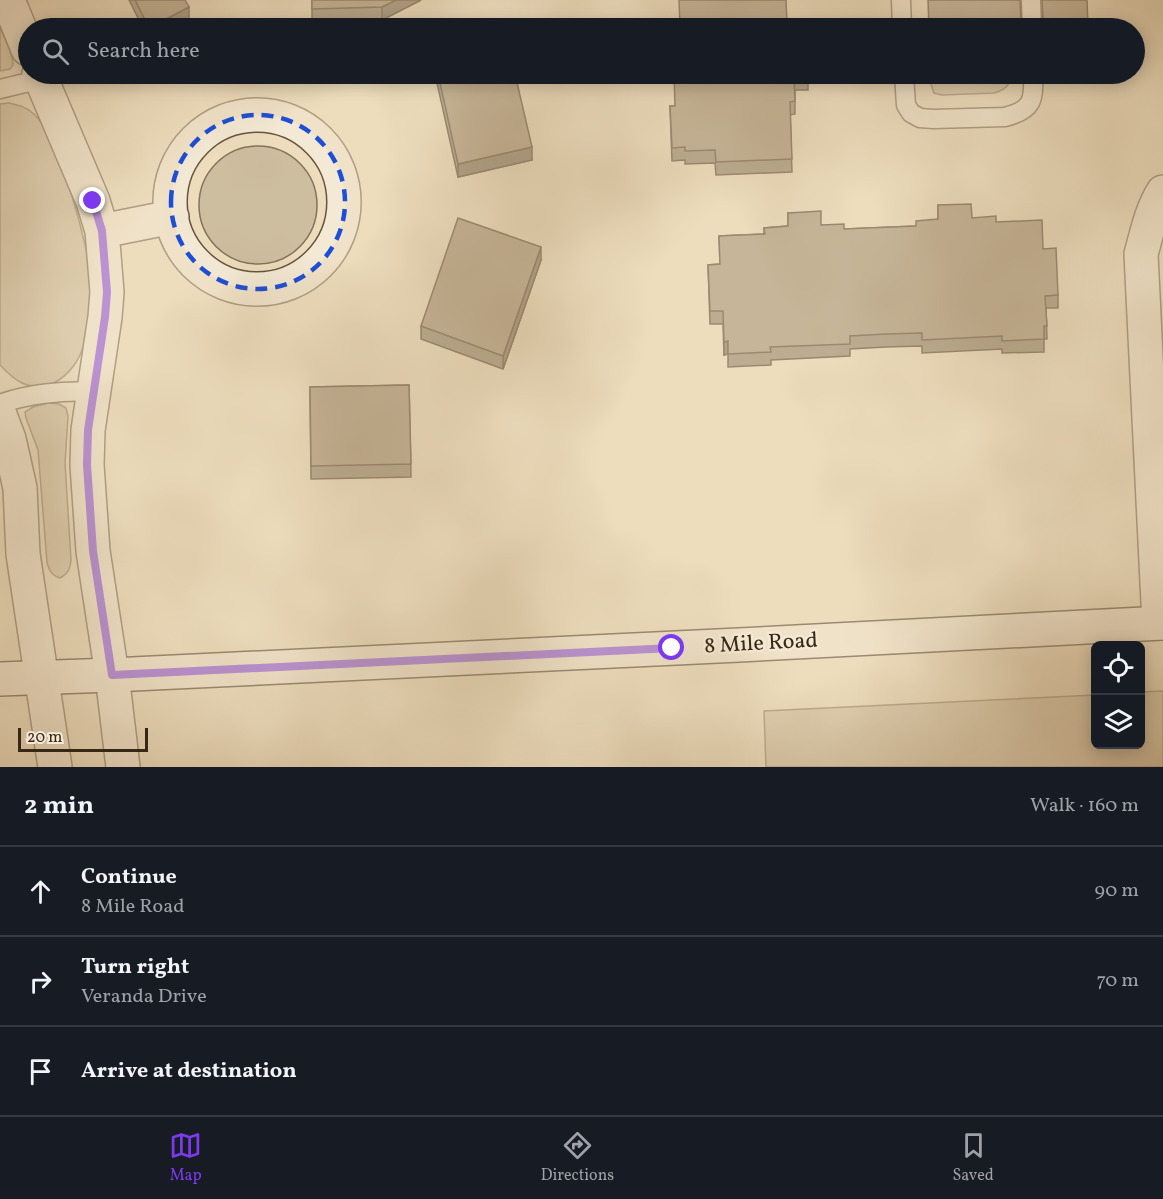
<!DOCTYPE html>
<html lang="en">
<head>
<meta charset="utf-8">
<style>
	:root { --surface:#171b24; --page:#20242c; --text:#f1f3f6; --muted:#9ea1a6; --line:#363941; --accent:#7c3aed }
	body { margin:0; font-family:Vollkorn,serif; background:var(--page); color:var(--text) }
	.controls { position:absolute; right:18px; bottom:18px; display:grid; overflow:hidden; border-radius:9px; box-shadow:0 3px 15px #0003 }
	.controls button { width:54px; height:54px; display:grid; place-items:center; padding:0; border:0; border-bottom:2px solid var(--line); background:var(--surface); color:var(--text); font:30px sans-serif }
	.scale { position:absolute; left:18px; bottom:15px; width:130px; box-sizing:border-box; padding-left:6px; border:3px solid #392715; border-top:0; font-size:16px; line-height:21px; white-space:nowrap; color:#392715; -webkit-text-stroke:4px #f3e9d4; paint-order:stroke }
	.stop { position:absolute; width:18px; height:18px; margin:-14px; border:4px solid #7c3aed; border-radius:50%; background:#fff }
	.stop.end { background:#7c3aed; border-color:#fff; box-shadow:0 2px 6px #0008 }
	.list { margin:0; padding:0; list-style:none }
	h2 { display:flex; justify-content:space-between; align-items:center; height:78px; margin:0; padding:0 24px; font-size:26px }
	h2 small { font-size:20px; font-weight:400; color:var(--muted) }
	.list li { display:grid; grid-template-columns:39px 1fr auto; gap:18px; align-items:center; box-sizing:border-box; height:90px; padding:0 24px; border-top:2px solid var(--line) }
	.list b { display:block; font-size:22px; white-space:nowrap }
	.list p { margin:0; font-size:20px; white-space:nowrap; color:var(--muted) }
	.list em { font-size:20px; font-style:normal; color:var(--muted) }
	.icon { flex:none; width:33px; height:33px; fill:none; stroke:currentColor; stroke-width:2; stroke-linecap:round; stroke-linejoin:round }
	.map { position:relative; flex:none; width:1163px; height:767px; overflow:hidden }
	.search { position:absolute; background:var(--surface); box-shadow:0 3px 15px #0003; left:18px; right:18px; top:18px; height:66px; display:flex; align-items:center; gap:15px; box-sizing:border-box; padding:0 21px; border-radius:33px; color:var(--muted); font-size:22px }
	.sheet { height:348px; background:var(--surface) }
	nav { display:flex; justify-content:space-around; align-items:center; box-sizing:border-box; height:84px; border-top:2px solid var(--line); background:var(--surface); font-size:16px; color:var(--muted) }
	nav a { display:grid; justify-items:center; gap:3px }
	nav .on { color:var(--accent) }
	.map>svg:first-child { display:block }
	.green { fill:#cebea0; stroke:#84725a; stroke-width:1.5 }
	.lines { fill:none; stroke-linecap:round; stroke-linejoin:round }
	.service-casing { stroke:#66543f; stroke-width:21 }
	.minor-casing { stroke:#66543f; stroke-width:36 }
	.secondary-casing { stroke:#392715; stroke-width:36 }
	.service { stroke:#f3e9d4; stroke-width:18 }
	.minor { stroke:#f3e9d4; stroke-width:33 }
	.secondary { stroke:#f3e9d4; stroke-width:33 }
	.wall { fill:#82735d; stroke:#392715; stroke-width:1.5 }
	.shaded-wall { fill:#6a5e4c; stroke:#392715; stroke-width:1.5 }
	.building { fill:#97866c; stroke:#392715; stroke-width:1.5 }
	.route { stroke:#7c3aed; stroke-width:8 }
	.marked { fill:none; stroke:#1d4ed8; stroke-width:4.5; stroke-dasharray:12 8; stroke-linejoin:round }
	.labels { text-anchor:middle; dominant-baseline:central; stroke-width:5; stroke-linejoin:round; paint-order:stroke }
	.street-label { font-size:22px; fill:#392715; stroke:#f3e9d4 }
</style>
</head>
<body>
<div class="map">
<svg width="1163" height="767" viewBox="0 0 1163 767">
	<rect width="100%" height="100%" fill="#edddbd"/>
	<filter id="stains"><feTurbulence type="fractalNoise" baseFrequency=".00333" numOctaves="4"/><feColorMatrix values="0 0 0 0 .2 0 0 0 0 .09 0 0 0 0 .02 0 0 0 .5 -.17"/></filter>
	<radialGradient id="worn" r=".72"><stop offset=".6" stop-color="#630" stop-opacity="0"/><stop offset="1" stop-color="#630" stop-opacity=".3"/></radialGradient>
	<path class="green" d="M0 27C4 38 13 53 13 65L10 69 0 71Z
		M930 74H1010C1011 85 1005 90 994 93L942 95 934 93 931 84Z
		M9 103C18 105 27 107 34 114 59 138 89 246 91 282 92 300 88 333 82 350 77 365 63 381 48 385 26 390 14 380 0 365V104Z
		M199 205a59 59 0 1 1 118 0a59 59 0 1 1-118 0Z
		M48 403 59 404 66 408 68 416 65 463 71 560C70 569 68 574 60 578 51 575 49 570 47 562L38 450 26 418 25 412 33 407Z
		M1163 691V767H766L764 711 1095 695 1096 744H1140L1141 692Z"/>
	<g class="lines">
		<g class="service-casing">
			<path id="service" d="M901 0 902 28
				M1031 0 1032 28
				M904 74 906 105 911 113 920 118 933 119 1005 117C1033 110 1034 100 1033 74
				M0 89 25 83 41 77
				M0 404C27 394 65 390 93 392"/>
		</g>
		<g class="minor-casing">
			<path id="minor" d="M8 0 28 49
				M39 74 93 201 102 231 107 292 105 317 88 430 87 465 93 551 112 675 123 767
				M170 202a87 87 0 1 1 174 0a87 87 0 1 1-174 0Z
				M102 231 172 217
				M0 415 9 439 20 488 23 554 55 767
				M1159 623 1141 254C1147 233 1151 211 1163 192"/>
		</g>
		<g class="secondary-casing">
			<path id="secondary" d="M0 679 112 675 739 645 1163 623"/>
		</g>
		<use href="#service" class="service"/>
		<use href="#minor" class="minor"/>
		<use href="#secondary" class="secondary"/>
	</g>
	<path class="wall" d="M129 0H185L189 20 173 28H143Z
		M312 0H421L382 20 312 22Z
		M435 74H515L532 160 458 177Z
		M808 74V90H795V114L790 115 792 172 716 175 715 163 685 164V160L672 161 670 106H675Z
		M938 205 972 218 996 222 1043 249 1058 295V308H1046L1047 339H1044V352L1002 353V349L922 353V346L886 347 850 349V356L771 360V365L728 367V354L724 355 723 324H710L708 265 720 264 719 236 764 234V228L788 226V213L821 225 844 229 916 226 938 219Z
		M541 260 503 369 421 339V326Z
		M409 385 411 477 311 479 310 387Z"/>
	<path class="shaded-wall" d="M396 0H421L382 20V7Z
		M189 7V20L173 28H149Z
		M532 147V160L458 177V164Z
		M541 247V260L503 369V356Z
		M728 341V354L724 355V342Z"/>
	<path class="building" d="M135 0H185L189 7 149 28Z
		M312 0H396L382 7 312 9Z
		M679 0H786L787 22H793V28H673V26H680Z
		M928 0H1020L1021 21 1022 27 1024 28H929Z
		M1042 0H1087L1088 28H1040L1042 27 1043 21Z
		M438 74H515L532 147 458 164Z
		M674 74H808V77H794L795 101 790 102 792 159 716 162 715 150 685 151V147L672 148 670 106H675Z
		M971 204 972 218 996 216V222L1042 220 1043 249 1056 248 1058 295 1045 296 1047 326H1044V339L1002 341V336L922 340V333L886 334 850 336V344L770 347 771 352 728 354V341L724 342 723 311H710L708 265 720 264 719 236 765 234 764 228 788 226V213L821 211V225L844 224V229L916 226V221L938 219V205Z
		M458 218 541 247 503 356 421 326Z
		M409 385 411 464 311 466 310 387Z"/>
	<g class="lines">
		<path class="route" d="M93 201 102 231 107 292 105 317 88 430 87 465 93 551 112 675 672 648"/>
	</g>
	<path d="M0 0H1163V767H0ZM171 202a87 87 0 1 1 174 0a87 87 0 1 1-174 0Z" fill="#edddbd" fill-opacity=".55" fill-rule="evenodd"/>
	<path class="marked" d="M171 202a87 87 0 1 1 174 0a87 87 0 1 1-174 0Z"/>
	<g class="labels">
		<g class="street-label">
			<text transform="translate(761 644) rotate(-3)">8 Mile Road</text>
		</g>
	</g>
	<rect width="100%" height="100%" filter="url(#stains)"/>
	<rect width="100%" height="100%" fill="url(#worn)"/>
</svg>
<div class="controls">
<button><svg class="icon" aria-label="locate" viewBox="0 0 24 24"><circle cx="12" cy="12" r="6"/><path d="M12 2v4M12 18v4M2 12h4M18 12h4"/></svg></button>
<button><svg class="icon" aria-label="layers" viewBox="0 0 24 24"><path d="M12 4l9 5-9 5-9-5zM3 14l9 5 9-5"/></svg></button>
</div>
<div class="scale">20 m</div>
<div class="stop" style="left:672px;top:648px"></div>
<div class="stop end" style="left:93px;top:201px"></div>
<div class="search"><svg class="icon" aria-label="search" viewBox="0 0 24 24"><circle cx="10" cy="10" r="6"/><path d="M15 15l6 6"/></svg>Search here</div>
</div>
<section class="sheet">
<h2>2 min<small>Walk · 160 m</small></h2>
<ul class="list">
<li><svg class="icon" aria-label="ahead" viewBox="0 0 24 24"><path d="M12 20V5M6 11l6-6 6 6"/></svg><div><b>Continue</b><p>8 Mile Road</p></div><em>90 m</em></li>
<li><svg class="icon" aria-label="right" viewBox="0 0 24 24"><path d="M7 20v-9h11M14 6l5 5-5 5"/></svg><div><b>Turn right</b><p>Veranda Drive</p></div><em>70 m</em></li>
<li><svg class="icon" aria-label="arrive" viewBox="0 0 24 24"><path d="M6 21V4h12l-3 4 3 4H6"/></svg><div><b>Arrive at destination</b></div></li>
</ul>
</section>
<nav>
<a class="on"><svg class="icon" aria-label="map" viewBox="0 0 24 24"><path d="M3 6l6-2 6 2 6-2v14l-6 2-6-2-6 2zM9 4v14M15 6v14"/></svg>Map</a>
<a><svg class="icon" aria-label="directions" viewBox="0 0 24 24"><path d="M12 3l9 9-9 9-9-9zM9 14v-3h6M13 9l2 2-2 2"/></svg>Directions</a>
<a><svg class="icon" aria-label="saved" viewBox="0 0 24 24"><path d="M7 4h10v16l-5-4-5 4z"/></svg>Saved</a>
</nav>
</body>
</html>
